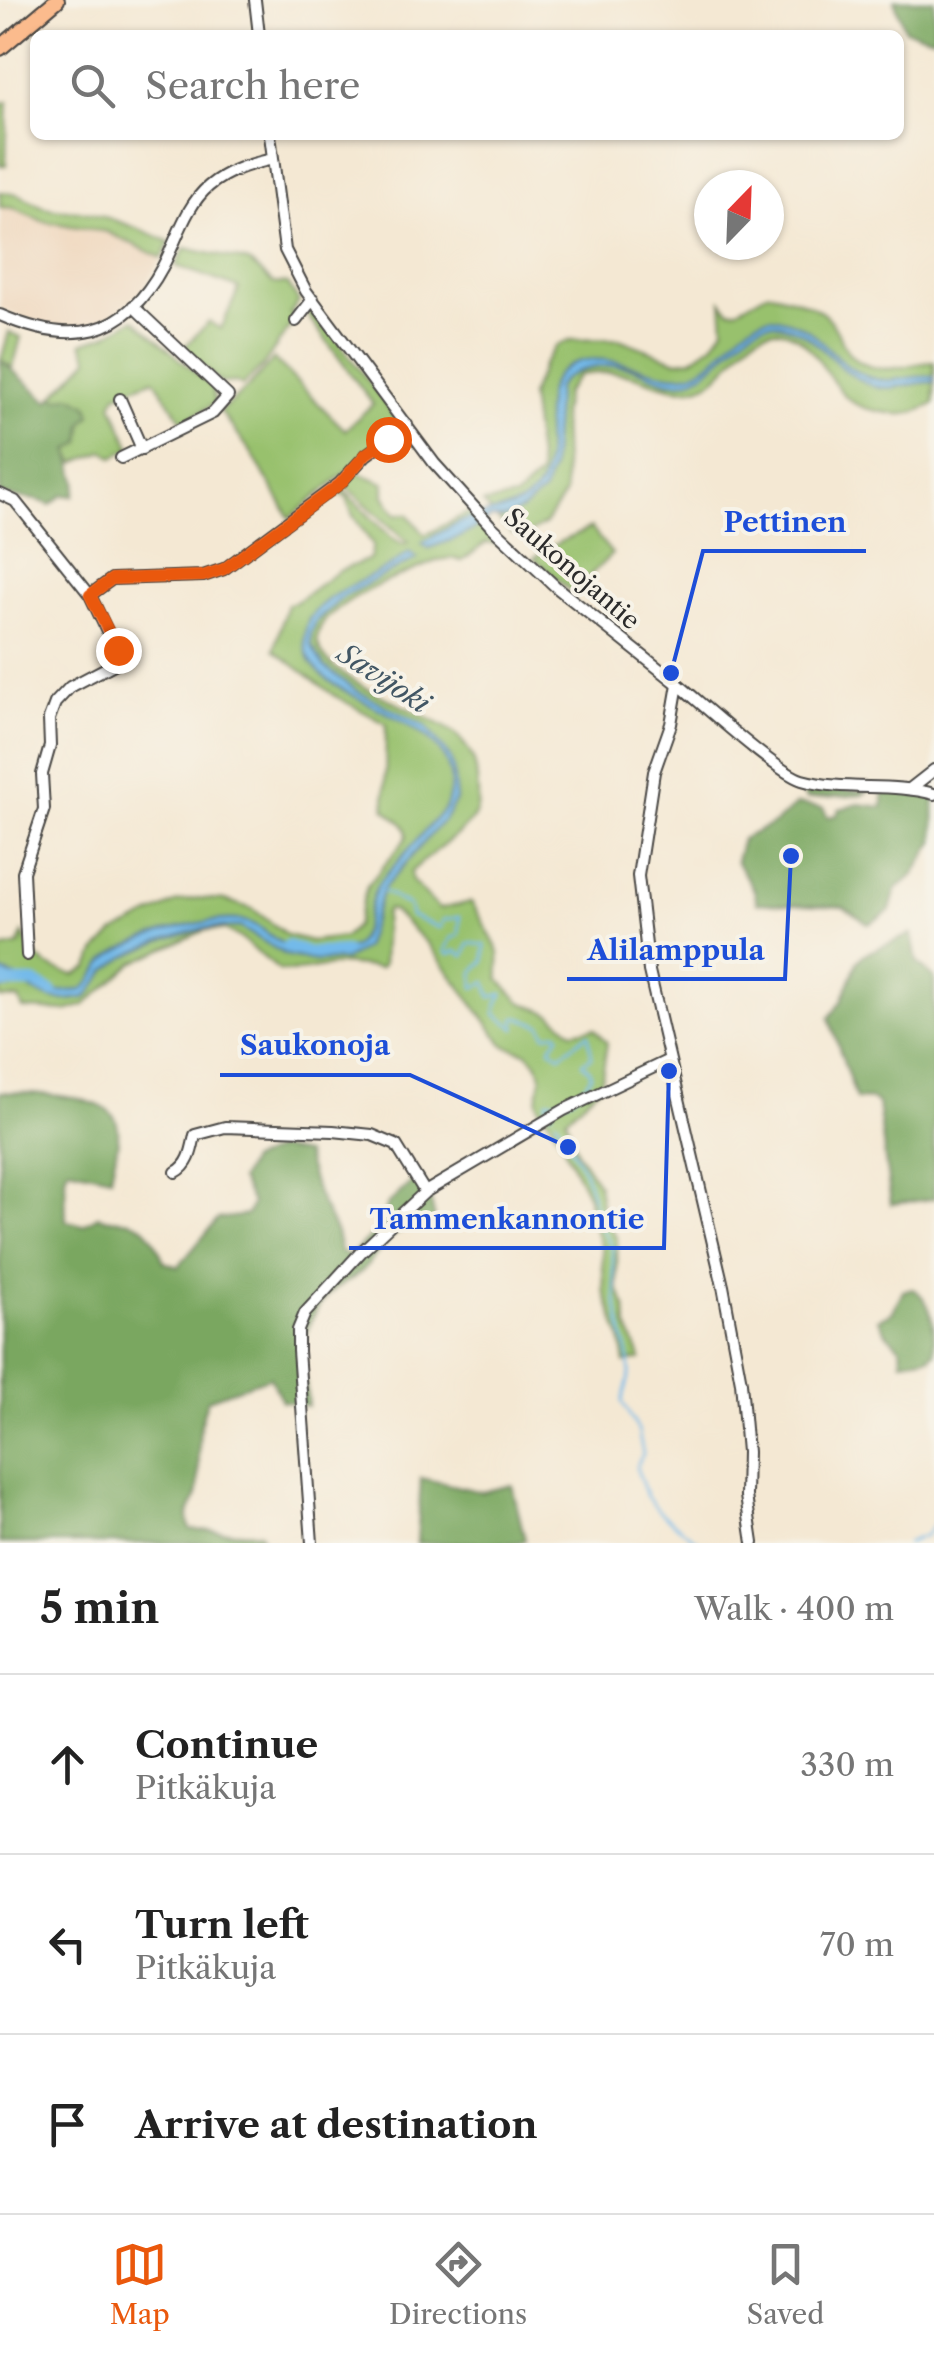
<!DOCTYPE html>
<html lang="en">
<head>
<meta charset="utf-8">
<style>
	:root { --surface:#fff; --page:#f2f2f2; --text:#222; --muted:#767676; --line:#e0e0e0; --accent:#ea580c }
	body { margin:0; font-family:"Libre Caslon Text",serif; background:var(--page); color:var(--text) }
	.compass { position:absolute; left:694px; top:170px; width:90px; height:90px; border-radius:50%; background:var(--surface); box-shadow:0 2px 8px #0004; rotate:23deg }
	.stop { position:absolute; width:30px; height:30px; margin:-22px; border:8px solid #ea580c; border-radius:50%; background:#fff }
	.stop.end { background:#ea580c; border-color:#fff; box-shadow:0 2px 10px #0008 }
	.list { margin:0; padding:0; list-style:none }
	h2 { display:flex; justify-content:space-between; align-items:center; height:130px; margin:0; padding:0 40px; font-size:42px }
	h2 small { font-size:32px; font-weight:400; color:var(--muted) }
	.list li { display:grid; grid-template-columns:65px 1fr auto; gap:30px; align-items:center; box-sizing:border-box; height:180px; padding:0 40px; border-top:2px solid var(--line) }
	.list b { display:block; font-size:38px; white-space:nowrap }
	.list p { margin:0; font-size:32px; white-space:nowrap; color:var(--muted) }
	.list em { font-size:32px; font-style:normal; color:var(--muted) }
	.icon { flex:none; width:55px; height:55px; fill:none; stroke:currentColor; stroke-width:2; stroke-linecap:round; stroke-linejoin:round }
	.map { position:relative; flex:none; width:934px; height:1543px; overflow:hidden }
	.search { position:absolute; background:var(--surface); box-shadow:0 2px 8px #0004; left:30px; right:30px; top:30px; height:110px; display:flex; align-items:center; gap:25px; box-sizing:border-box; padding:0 35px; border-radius:15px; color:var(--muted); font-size:38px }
	.sheet { height:670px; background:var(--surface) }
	nav { display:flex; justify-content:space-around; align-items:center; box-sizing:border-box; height:140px; border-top:2px solid var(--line); background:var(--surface); font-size:28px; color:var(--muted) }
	nav a { display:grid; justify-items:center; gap:5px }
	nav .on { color:var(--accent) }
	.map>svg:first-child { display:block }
	.built { fill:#efd6bb }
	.green { fill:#98c16d; stroke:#62764c; stroke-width:2.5 }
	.forest { fill:#7aa760; stroke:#526946; stroke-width:2.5 }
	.water { fill:#73baea; stroke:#4f728a; stroke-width:2.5 }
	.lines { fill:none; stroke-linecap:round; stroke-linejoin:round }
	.stream { stroke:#73baea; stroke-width:2.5 }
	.river { stroke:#73baea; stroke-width:12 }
	.minor-casing { stroke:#494744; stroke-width:14 }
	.highway-casing { stroke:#494744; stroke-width:18 }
	.minor { stroke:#fff; stroke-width:10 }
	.highway { stroke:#fbbb8d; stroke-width:14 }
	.route { stroke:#ea580c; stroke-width:12 }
	.labels { text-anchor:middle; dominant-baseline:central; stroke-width:8; stroke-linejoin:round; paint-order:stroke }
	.street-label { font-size:25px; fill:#2b2b2b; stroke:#f7f3e8 }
	.water-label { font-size:28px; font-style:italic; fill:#415664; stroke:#f7f3e8 }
	.leader { fill:none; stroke:#1d4ed8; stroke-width:4 }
	.callout-dot { fill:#1d4ed8; stroke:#f7f3e8; stroke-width:4 }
	.callout-label { font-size:28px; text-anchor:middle; font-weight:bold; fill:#1d4ed8; stroke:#f7f3e8; stroke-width:8; stroke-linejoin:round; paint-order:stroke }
</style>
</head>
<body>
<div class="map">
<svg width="934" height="1543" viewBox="0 0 934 1543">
	<rect width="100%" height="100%" fill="#f7f3e8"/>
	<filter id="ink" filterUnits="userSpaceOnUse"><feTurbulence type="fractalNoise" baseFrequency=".01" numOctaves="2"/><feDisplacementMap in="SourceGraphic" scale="20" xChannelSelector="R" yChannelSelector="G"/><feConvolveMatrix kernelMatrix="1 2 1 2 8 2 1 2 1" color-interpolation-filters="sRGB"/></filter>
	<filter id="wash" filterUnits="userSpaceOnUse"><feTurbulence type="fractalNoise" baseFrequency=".0048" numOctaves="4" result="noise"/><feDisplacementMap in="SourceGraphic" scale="40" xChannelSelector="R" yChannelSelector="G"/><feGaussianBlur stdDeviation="2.25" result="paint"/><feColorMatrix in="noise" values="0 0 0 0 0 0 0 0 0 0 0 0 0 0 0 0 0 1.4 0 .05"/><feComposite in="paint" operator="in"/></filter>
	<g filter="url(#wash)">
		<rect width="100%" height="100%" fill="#f4e8d3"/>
		<path class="built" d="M0 207 12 208 43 221 107 232 162 258 141 292 105 320 90 325 61 328 25 319 0 308Z"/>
		<path class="green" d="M8 102 6 165H0V103Z
			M0 192C23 192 26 200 45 207 58 211 72 209 85 212 114 218 143 230 170 242L162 258 107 232 42 221 12 208 0 207Z
			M185 248 249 262 273 283 288 284 299 302 290 314 297 316 263 366 242 386 236 382 221 383 183 348 209 322 221 329 239 288 176 266Z
			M768 292C786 296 812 303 826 316 846 335 839 358 872 367 894 373 912 362 934 362V404C915 413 904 417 883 412 873 410 863 409 854 403 826 385 815 334 778 330 747 328 734 366 713 380 682 400 656 380 625 374 610 371 594 373 579 375L565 393 562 417 565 494 545 524 528 534H512L483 503 515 498 540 475 530 396 544 363 557 345 571 340 619 339 677 361 692 359 713 344 724 328 722 301 729 310H736Z
			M310 309H314L402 426 290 518 251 452 220 411 246 389 274 359 345 430 373 404 308 316Z
			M134 319 212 387 215 403 183 422 154 379 117 394 112 404 131 448 113 457 104 451 75 463 69 450 81 442 83 423 53 397 89 359 82 343 106 335Z
			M9 332 21 337 13 368 1 360Z
			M354 471 384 483V496L396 514H408L425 535 471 511 500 544 486 543 462 561 452 558 438 560C403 576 358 589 329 616 275 668 426 709 454 733 468 746 476 759 477 779 478 791 480 805 474 817 465 832 426 856 411 872L412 881 439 909 471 902C474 905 498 949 499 953 500 961 498 970 499 979L521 1002 552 1014 572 1032 594 1028 607 1043 601 1085 566 1118 577 1152 598 1184 602 1210 617 1239V1287L626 1307 627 1326 641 1359 625 1363 621 1338 604 1291 602 1248 590 1216 588 1196 553 1125 539 1107 537 1100 542 1076 537 1063 526 1052 505 1046 428 944 393 911 388 909 385 913 383 965 379 968 343 964 291 972 279 970 239 937 225 930H205L133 963 85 1005 66 1011 23 1009 19 999 0 998V949L19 945 23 933C35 961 46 968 75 975L88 968 97 951 114 933 177 902 198 898 225 900 253 909 287 935 311 941 344 937 356 926 367 886 406 839C410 821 393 820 385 808L386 724 335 696 274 650 287 604 296 602 338 571 370 559 373 545 352 514 347 498 340 494 328 495 339 486 391 537 403 544 408 542 343 484Z
			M591 528 612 554 572 593 534 558 559 542Z"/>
		<path class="forest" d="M894 0H934V38L905 30Z
			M1 360 48 401 53 397 59 399 71 396 88 405 91 415 83 423 81 443 69 450 77 482 74 496 63 495 50 505C34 496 17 500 0 494Z
			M804 788 868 791 862 795 807 799 801 792Z
			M897 791 934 797V842L913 876 896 889 890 911 869 924 843 907 757 903 754 890 736 861 742 839 775 823 797 804 823 808 828 817 837 815 839 809 859 804 883 807V792Z
			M912 934 917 962 934 978V1199L891 1204 878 1104 873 1100 856 1099 829 1018 842 1001 857 962 864 954Z
			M0 1092C24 1093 110 1093 117 1123 121 1138 114 1160 111 1177L68 1168 65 1177 66 1221 83 1225 98 1216C108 1220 114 1219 124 1220 147 1221 157 1243 164 1262L178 1267 218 1219 247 1215 252 1203 240 1180 250 1161 278 1149 305 1154 317 1194 336 1233 340 1251 350 1256 374 1233 388 1204 419 1175 429 1194 436 1223C420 1232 412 1224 399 1232 382 1241 375 1259 361 1272 354 1279 343 1283 335 1289 295 1324 304 1358 308 1406L282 1401 270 1377 208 1399C194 1436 201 1455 198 1490 196 1506 183 1512 190 1529L197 1530 260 1533 265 1543H0Z
			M912 1288C934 1301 934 1327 934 1353L930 1354 931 1357 902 1361 901 1348 886 1333 878 1319 892 1313 903 1291Z
			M421 1478 482 1492 512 1485 525 1540 514 1543H417Z"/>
		<path class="water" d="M771 317C827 325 827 364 871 378 890 385 913 374 934 377V382C914 381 892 392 874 386 833 373 823 334 779 324 742 314 719 382 677 382 662 382 647 372 633 368 611 363 567 367 557 388L551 471 543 492 522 510 504 518H491L462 536 429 548 422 543C435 536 448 527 462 521 485 511 513 513 532 495 567 462 521 388 572 364 609 347 660 383 692 373 724 362 737 321 771 317Z
			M409 552 417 558 344 596 317 620 311 633V645L324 666 357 691 425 726 450 757 453 767 456 800 446 817 383 889 364 948 345 960 314 961 286 955 240 927 205 928 161 941 125 957 106 971 87 997C63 1002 48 1001 27 987L0 989V971L54 992 82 990C93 983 96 970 106 960 130 938 222 909 253 924 264 929 274 940 285 945 308 956 331 952 354 947 370 930 366 904 379 883L446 807C483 708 296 711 305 635 306 627 307 620 313 614 337 584 381 578 409 552Z"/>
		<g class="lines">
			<path class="stream" d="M383 891 409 906 411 916 440 928 443 920 460 917 459 935 450 939 445 951 448 954 456 951 464 956 469 943 485 945 484 961 474 971V988L486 982 491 997 503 994 497 1003 496 1014 516 1029 515 1019 518 1017 541 1025 546 1035 557 1032 559 1035 550 1049 560 1055 588 1034 592 1057 582 1063 590 1070 591 1076C580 1095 569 1103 547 1100V1107L552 1113
				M556 1120 585 1173 601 1227 612 1247 616 1301 629 1360 630 1374 622 1402 638 1430 643 1454 636 1467 647 1497 660 1512 700 1543
				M906 1543 926 1535 934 1525"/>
			<path class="river" d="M287 946 310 953 345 952
				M0 983H34L52 992"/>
		</g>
	</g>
	<g filter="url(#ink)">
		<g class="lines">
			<g class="minor-casing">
				<path id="minor" d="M255 0 259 35
					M270 135 285 250 306 291 434 463 490 525 556 587 678 684 671 724 654 772 638 876 649 971 723 1286 741 1382 747 1452 746 1496 753 1543
					M0 315C71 346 124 339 163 266 177 240 186 205 209 186 228 170 250 164 273 159
					M296 321 313 299
					M120 399 142 449
					M121 458 213 413 228 396 133 306
					M0 494 15 501 90 595 112 579 203 576 224 569 340 483 366 455 407 425
					M678 684C702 704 778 773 802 780 845 792 891 782 934 794
					M911 788 934 770
					M27 955 23 872 44 809 42 774 50 746 49 719 55 703 70 687 114 664 118 654 90 595
					M176 1172C190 1165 192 1149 195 1135L225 1127 333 1131 372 1135 396 1145 425 1192
					M312 1543 298 1351V1330L305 1313 361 1252 425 1192 564 1110 669 1060"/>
			</g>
			<g class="highway-casing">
				<path id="highway" d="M0 48 57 0"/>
			</g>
			<use href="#minor" class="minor"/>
			<use href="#highway" class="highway"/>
		</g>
	</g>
	<g class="lines" filter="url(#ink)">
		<path class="route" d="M118 650 90 595 112 579 203 576 224 569 340 484 366 454 388 439"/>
	</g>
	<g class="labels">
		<g class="street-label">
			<text transform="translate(572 569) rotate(41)">Saukonojantie</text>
		</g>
		<g class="water-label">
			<text transform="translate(384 678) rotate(33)">Savijoki</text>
		</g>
	</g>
	<path class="leader" d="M671 673L703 551H866M791 856L785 979H567M568 1147L410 1075H220M669 1071L664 1248H349"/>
	<g class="callout-dot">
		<circle cx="671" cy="673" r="10"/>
		<circle cx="791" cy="856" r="10"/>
		<circle cx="568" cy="1147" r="10"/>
		<circle cx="669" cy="1071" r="10"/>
	</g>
	<g class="callout-label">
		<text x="785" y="532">Pettinen</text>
		<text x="676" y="960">Alilamppula</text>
		<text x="315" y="1055">Saukonoja</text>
		<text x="507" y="1229">Tammenkannontie</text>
	</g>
</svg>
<svg class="compass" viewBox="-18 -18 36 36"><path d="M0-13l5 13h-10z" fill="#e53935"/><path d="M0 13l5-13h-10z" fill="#767676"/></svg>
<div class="stop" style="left:388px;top:439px"></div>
<div class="stop end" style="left:118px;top:650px"></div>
<div class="search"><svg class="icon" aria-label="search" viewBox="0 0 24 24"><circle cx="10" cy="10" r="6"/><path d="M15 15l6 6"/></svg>Search here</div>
</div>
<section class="sheet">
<h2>5 min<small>Walk · 400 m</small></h2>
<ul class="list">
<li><svg class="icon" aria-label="ahead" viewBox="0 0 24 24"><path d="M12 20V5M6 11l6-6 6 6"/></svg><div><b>Continue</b><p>Pitkäkuja</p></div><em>330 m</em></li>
<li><svg class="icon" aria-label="left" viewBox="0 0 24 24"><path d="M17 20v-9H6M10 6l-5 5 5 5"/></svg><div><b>Turn left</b><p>Pitkäkuja</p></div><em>70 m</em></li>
<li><svg class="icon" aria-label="arrive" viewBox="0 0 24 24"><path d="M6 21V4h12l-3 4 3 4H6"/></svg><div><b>Arrive at destination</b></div></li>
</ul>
</section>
<nav>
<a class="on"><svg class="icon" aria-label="map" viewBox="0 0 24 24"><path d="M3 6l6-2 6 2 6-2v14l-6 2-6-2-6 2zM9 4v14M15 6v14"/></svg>Map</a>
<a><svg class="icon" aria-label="directions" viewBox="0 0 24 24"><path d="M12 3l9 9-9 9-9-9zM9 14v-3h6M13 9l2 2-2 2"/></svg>Directions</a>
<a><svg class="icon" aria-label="saved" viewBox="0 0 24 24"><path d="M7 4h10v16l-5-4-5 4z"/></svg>Saved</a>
</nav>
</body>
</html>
